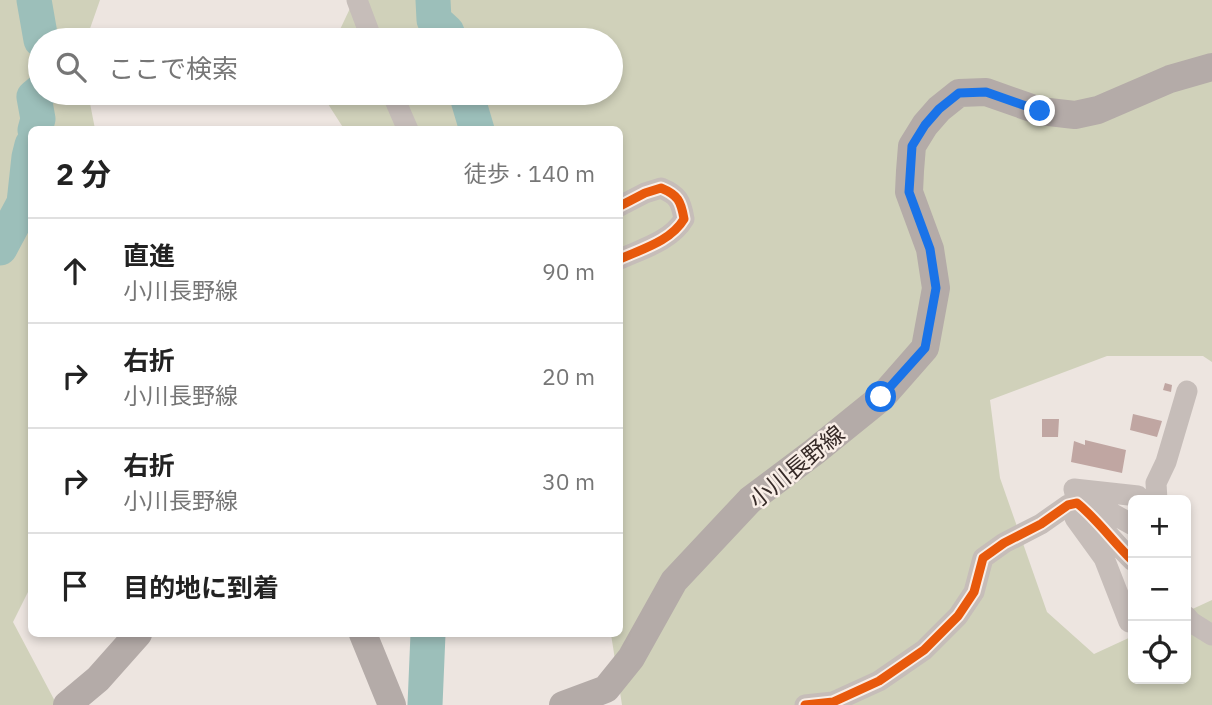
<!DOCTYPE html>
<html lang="ja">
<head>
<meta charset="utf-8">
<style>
	:root { --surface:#fff; --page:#f2f2f2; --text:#222; --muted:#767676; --line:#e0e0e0 }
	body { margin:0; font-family:"IBM Plex Sans","Noto Sans JP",sans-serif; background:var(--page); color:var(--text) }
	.controls { position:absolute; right:21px; bottom:21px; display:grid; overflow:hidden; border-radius:10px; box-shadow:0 4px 10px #0003 }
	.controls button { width:63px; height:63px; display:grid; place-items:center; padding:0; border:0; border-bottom:2px solid var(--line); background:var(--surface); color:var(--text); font:35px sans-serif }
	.stop { position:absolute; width:21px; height:21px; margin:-16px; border:5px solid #1a73e8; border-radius:50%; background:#fff }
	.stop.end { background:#1a73e8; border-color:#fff; box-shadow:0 2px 7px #0008 }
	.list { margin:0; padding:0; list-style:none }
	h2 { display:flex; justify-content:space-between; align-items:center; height:91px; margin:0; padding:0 28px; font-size:30px }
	h2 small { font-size:23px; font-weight:400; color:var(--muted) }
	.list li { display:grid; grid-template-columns:46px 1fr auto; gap:21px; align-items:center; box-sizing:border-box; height:105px; padding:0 28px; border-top:2px solid var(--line) }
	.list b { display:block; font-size:26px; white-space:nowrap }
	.list p { margin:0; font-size:23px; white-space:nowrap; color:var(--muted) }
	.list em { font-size:23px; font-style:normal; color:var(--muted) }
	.icon { flex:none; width:38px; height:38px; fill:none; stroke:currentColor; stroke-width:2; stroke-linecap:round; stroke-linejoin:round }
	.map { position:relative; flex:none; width:1212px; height:705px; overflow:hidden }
	.search { position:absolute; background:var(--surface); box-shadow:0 4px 10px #0003; left:28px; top:28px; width:595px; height:77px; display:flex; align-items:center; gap:18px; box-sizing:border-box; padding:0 24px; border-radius:38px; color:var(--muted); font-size:26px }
	.panel { position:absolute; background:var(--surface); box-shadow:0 4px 10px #0003; left:28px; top:126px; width:595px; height:511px; border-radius:10px }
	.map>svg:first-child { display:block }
	.green { fill:#d0d1ba }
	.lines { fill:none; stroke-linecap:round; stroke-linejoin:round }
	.river { stroke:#9cbfba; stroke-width:35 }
	.building { fill:#c0a6a2 }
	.minor { stroke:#c6bdb9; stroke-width:21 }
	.major { stroke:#b4aba8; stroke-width:28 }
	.cycleway-casing { stroke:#f9eee7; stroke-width:13 }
	.cycleway { stroke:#e8590c; stroke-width:9 }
	.route { stroke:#1a73e8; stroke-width:9 }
	.labels { text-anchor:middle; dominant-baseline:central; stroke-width:5; stroke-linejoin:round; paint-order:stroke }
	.street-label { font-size:23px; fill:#362a27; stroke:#f9eee7 }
</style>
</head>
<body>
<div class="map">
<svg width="1212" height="705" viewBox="0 0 1212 705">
	<rect width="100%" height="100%" fill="#ede5e0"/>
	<path class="green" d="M0 0H100L86 40H40V93H88L95 129 32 130V584L13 622 57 705H0Z
		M354 0H1212V362L1203 356H1107L990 400 1000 478 1047 612 1094 654 1133 636V679H1186V612L1212 600V705H622L611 634H620V130L344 129 321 93H611V40H335Z"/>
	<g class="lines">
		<path class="river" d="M34 0 41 40
			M433 0 434 20 447 32 449 40
			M466 93 477 130
			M35 130 38 119 34 97 40 92
			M0 248 24 203 29 157 32 145
			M425 705 428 634"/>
	</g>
	<path class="building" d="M1165 383 1172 385 1171 392 1163 390Z
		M1133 414 1162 421 1157 437 1130 430Z
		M1042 419H1059L1058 437H1042Z
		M1085 440 1126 450 1122 473 1071 462 1074 441 1085 445Z"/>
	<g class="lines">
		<path class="minor" d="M357 0 372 40
			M392 93 408 130
			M620 206 645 193 661 188C678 195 681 201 684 219 671 241 642 249 620 259
			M1157 500 1156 483 1166 462 1187 391
			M1080 501 1086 499 1133 525
			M1186 616 1191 622 1212 635
			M1129 622 1104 558 1075 518 1077 503 1074 489 1138 496
			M805 705 833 702 879 681 924 650 958 616 974 592 983 558 1004 543 1041 524 1068 505 1077 503C1097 519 1114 543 1133 561"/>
		<path class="major" d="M363 634 392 705
			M67 705 98 679 138 634
			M563 705 606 689 631 658 674 581 750 500 814 452 882 397 925 348 936 288 930 249 909 192 910 171 912 146 925 125 939 109 959 93 986 92 1040 111 1075 115 1098 110 1170 79 1212 67"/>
		<g class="cycleway-casing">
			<path id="cycleway" d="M620 206 645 193 661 188C678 195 681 201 684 219 671 241 642 249 620 259
				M805 705 833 702 879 681 924 650 958 616 974 592 983 558 1004 543 1041 524 1068 505 1077 503C1097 519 1114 543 1133 561"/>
		</g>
		<use href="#cycleway" class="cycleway"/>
	</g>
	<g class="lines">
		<path class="route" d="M881 397 925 348 936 288 930 249 909 192 912 146 925 125 939 109 959 93 986 92 1040 111"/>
	</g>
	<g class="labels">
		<g class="street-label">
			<text transform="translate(796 466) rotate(-39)">小川長野線</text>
		</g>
	</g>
</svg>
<div class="controls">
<button>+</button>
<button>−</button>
<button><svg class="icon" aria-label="locate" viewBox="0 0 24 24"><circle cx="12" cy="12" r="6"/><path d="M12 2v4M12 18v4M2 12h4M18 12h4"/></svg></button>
</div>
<div class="stop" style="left:881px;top:397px"></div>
<div class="stop end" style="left:1040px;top:111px"></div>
<div class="search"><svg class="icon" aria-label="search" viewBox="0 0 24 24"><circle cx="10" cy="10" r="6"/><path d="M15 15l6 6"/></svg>ここで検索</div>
<section class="panel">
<h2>2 分<small>徒歩 · 140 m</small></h2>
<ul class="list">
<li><svg class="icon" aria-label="ahead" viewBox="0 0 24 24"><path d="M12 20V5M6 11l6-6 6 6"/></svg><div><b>直進</b><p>小川長野線</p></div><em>90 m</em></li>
<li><svg class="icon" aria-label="right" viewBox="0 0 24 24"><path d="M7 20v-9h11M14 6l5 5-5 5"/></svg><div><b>右折</b><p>小川長野線</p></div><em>20 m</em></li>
<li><svg class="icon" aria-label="right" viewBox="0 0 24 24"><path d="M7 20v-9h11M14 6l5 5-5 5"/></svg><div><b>右折</b><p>小川長野線</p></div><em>30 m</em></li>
<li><svg class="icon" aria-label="arrive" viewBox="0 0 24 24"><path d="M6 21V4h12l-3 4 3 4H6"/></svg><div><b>目的地に到着</b></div></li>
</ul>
</section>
</div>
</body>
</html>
